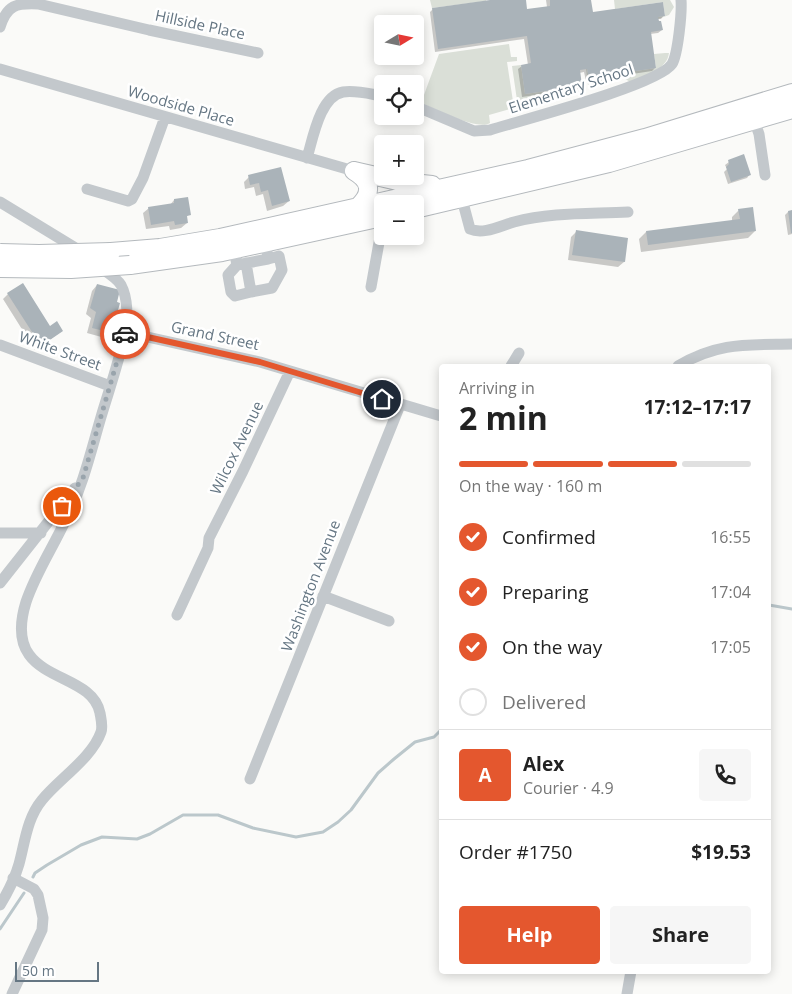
<!DOCTYPE html>
<meta charset="utf-8">
<style>
:root{--surface:#fff;--page:#f6f6f6;--text:#222;--muted:#767676;--line:#e0e0e0;--accent:#e4572e}
body{margin:0;font-family:"Open Sans",sans-serif;background:var(--page);color:var(--text);height:100vh;display:flex;flex-direction:column;font-size:19px;white-space:nowrap}
*{box-sizing:border-box;margin:0}
p{font-size:16px;color:var(--muted)}
.icon{flex:none;width:28px;height:28px;fill:none;stroke:currentColor;stroke-width:2;stroke-linecap:round;stroke-linejoin:round}
.map{position:relative;flex:1;overflow:hidden}
.side{position:absolute;left:439px;top:364px;width:332px;height:610px;display:flex;flex-direction:column;background:var(--surface);border-radius:5px;box-shadow:0 2px 12px #0003}
.side>*{flex:none}
.needle{width:32px;rotate:80deg}
.fabs{position:absolute;left:374px;top:15px;display:grid;gap:10px}
.fabs a{display:grid;place-items:center;width:50px;height:50px;border-radius:5px;background:var(--surface);box-shadow:0 2px 12px #0003;font-size:25px}
.scale{position:absolute;left:15px;bottom:12px;width:84px;box-sizing:border-box;padding-left:5px;border:2px solid #657683;border-top:0;font-size:14px;line-height:18px;white-space:nowrap;color:#657683;-webkit-text-stroke:4px #fff;paint-order:stroke}
.pin{position:absolute;display:grid;place-items:center;width:42px;height:42px;color:#fff;margin:-21px;border:2px solid #fff;border-radius:50%;box-shadow:0 1px 5px #0007}
.courier{position:absolute;display:grid;place-items:center;width:50px;height:50px;margin:-25px;border:4px solid #e4572e;border-radius:50%;background:#fff;color:#222;box-shadow:0 1px 6px #0007}
.headline em{font-style:normal;font-weight:700}
.headline div{display:flex;flex-direction:column-reverse}
.headline{display:flex;align-items:center;justify-content:space-between;height:85px;padding:0 20px}
h1{font-size:32px;font-weight:700;line-height:38px}
.bar{display:grid;grid-template-columns:repeat(4,1fr);gap:8px 5px;align-content:center;height:60px;padding:0 20px}
.bar i{height:6px;border-radius:4px;background:var(--line)}
.bar .active{background:var(--accent)}
.bar p{grid-column:span 4}
.line{display:flex;align-items:center;gap:12px;padding:0 20px;border-top:1px solid var(--line)}
.line div{flex:1}
.round{display:grid;place-items:center;flex:none;width:52px;height:52px;border-radius:5px;background:var(--page)}
ol{padding:0 20px;list-style:none}
li{display:flex;align-items:center;gap:15px;height:55px}
li p{margin-inline-start:auto}
li .icon{padding:5px;border-radius:50%;background:var(--accent);color:#fff;stroke-width:4}
li:last-child{color:var(--muted)}
li i{width:28px;height:28px;border:2px solid var(--line);border-radius:50%}
.action{display:flex;gap:10px;margin-top:auto;padding:10px 20px}
.action a{flex:1;height:58px;border-radius:5px;background:var(--accent);color:#fff;font-size:20px;font-weight:700;line-height:58px;text-align:center}
.action a+a{background:var(--page);color:var(--text)}
.map>svg:first-child{display:block}
.green{fill:#dadfd7}
.shadow{fill:#0003}
.lines{fill:none;stroke-linecap:round;stroke-linejoin:round}
.stream{stroke:#bbc7cb;stroke-width:3}
.building{fill:#aab3b9}
.highway-casing{stroke:#b4b9bd;stroke-width:20}
.minor{stroke:#c3c8cc;stroke-width:11}
.highway{stroke:#fff;stroke-width:18}
.highway-bridge-casing{stroke:#b4b9bd;stroke-width:20;stroke-linecap:butt}
.highway-bridge{stroke:#fff;stroke-width:18}
.done{stroke:#99a4ac;stroke-width:5;stroke-dasharray:0 9}
.route{stroke:#e4572e;stroke-width:6}
.labels{text-anchor:middle;stroke-width:5;stroke-linejoin:round;paint-order:stroke}
.street-label{font-size:15px;fill:#657683;stroke:#fff}
</style>
<div class="map">
<svg width="792" height="994" viewBox="0 0 792 994">
<rect width="100%" height="100%" fill="#fafaf8"/>
<path class="green" d="M430,0h56v1l-54,7z
M614,0h56l4,7 -5,8 -11,4v-2l7,-1 -2,-14 -48,7z
M509,44l2,13h6v4l-10,1 7,46 -25,7 1,8c-12,8 -54,-14 -69,-20l18,-49z
M665,53h4c-2,17 -25,23 -39,29l-9,-6 -33,9 -2,-16h1l2,9 67,-10 -2,-14z
M521,65l4,29 45,-6 1,4 -53,15 -6,-41z"/>
<path class="shadow" d="M498,0h27l1,10 21,-3 -1,-7h44l2,14 72,1 -3,4h-4l5,11 -4,3 -8,1 5,34 -3,3 -66,10 -2,-9 -5,1 2,13 -3,3 -56,8 -4,-28 4,-3 6,-1 -4,-26 -89,13 -5,-40 3,-3z
M729,162l21,12 -3,4 -19,6 -4,-12 3,-3 -2,-4z
M249,177l40,24 -6,5 -16,5 -4,-17 -7,2 -2,-9 -9,2 -1,-7z
M174,200l15,14 -3,3 1,6 -6,5 -11,2 -1,-4 -23,3 -3,-16 6,-5 21,-3z
M739,210l16,21 -7,7 -107,14 -2,-13 7,-7 86,-11v-4z
M792,211v23l-4,1 -3,-20 3,-3z
M576,232l51,7 -3,23 -6,5 -50,-7 3,-23z
M97,285l21,18 -7,30 -6,5 -18,-5 4,-15 -5,-4 6,-23z
M8,294l41,33 13,4 -27,19 -32,-51z"/>
<g class="lines">
<path class="stream" d="M769,605l23,4
M33,877l2,-4 12,-8 34,-20 21,-8 35,2 13,-5 33,-19h35l35,13 43,9 27,-5 15,-10 13,-12 27,-37 16,-14 21,-17 19,-5 7,-7
M0,929l24,-36"/>
</g>
<path class="building" d="M490,0h36l1,9 23,-3v-6h41l2,12 70,-10 2,14 -7,1 1,4h2l2,9 -12,2 5,36 -67,10 -2,-9 -7,1 2,16 -57,8 -4,-29 10,-2 -4,-27 -89,13 -6,-41z
M744,154l7,21 -20,7 -5,-15 3,-3 -1,-4z
M281,167l9,34 -18,5 -4,-16 -7,2 -2,-9 -9,2 -2,-10z
M188,197l3,18 -4,1 1,7 -13,2 -1,-4 -23,4 -3,-18 26,-4v-4z
M753,207l3,24 -108,14 -2,-14 94,-12 -2,-10z
M792,210v23h-1l-3,-22z
M576,230l52,8 -3,24 -53,-7z
M23,283l27,43 7,-5 6,10 -22,15 -34,-53z
M97,284l23,6 -3,12 3,1 -8,30 -20,-5 4,-16 -6,-4z"/>
<g class="lines">
<g class="highway-casing">
<path id="highway" d="M354,171l48,11 30,3
M354,171c17,10 19,22 4,36
M415,209l194,-46 183,-54
M111,252l49,-4 60,-10 308,-69 117,-31 147,-45
M130,265l92,-13 160,-35"/>
</g>
<path class="minor" d="M0,27c7,-22 16,-24 38,-23l111,26 109,23
M0,69l354,102
M415,106l59,25 16,-1c32,-10 168,-45 182,-66 6,-10 10,-52 9,-64
M754,120l5,14 6,41
M307,158c6,-20 13,-62 36,-66 13,-2 27,2 39,4
M87,189l41,12 4,-2 11,-21 22,-61
M462,199l8,30c13,6 30,-3 44,-7 37,-10 76,-8 114,-10
M0,202l82,50
M234,250l3,15 31,-6 -1,-7
M246,263l5,29 21,-4 10,-18 -3,-14 -11,3
M237,265l-9,10 3,17 4,4 16,-4
M371,287l9,-50 1,-20
M125,332l135,30 181,54
M0,345l110,41
M511,366l8,-13
M678,366c40,-24 70,-21 114,-22
M0,533h41
M0,583l75,-95
M323,596l66,25
M177,615l31,-67 1,-10 34,-67 47,-100
M250,779l150,-374
M0,905c8,-13 15,-27 19,-41 6,-22 8,-46 23,-64 17,-21 50,-42 59,-68 2,-6 0,-13 -1,-19 -9,-46 -100,-27 -74,-111 10,-30 28,-56 41,-85 16,-31 24,-66 34,-100 8,-27 18,-55 24,-84 3,-14 3,-35 -4,-48 -4,-7 -16,-14 -23,-19
M12,994l30,-64 1,-12 -5,-23 -4,-6 -21,-11
M627,994l4,-23"/>
<use href="#highway" class="highway"/>
<g class="highway-bridge-casing">
<path id="highway-bridge" d="M0,253l39,1 72,-2
M0,268l71,1 59,-4"/>
</g>
<use href="#highway-bridge" class="highway-bridge"/>
</g>
<g class="lines">
<path class="done" d="M62,506l21,-28 42,-144"/>
<path class="route" d="M125,334v-2l135,30 122,37"/>
</g>
<g class="labels">
<g class="street-label">
<text transform="translate(200 25) rotate(12)" y="5">Hillside Place</text>
<text transform="translate(571 89) rotate(-18)" y="5">Elementary School</text>
<text transform="translate(181 106) rotate(16)" y="5">Woodside Place</text>
<text transform="translate(215 336) rotate(12)" y="5">Grand Street</text>
<text transform="translate(60 351) rotate(20)" y="5">White Street</text>
<text transform="translate(237 448) rotate(-64)" y="5">Wilcox Avenue</text>
<text transform="translate(311 586) rotate(-69)" y="5">Washington Avenue</text>
</g>
</g>
</svg>
<div class="fabs">
<a><svg class="needle" viewBox="-14 -14 28 28"><path d="M0-13l5 13h-10z" fill="#e53935"/><path d="M0 13l5-13h-10z" fill="#767676"/></svg></a>
<a><svg class="icon" aria-label="locate" viewBox="0 0 24 24"><circle cx="12" cy="12" r="6"/><path d="M12 2v4M12 18v4M2 12h4M18 12h4"/></svg></a>
<a>+</a>
<a>−</a>
</div>
<div class="scale">50 m</div>
<div class="pin" style="left:62px;top:506px;background:#ea580c"><svg class="icon" aria-label="bag" viewBox="0 0 24 24"><path d="M5 8h14l-1 12H6zM9 8a3 3 0 0 1 6 0"/></svg></div>
<div class="pin" style="left:382px;top:399px;background:#1f2937"><svg class="icon" aria-label="home" viewBox="0 0 24 24"><path d="M3 11l9-7 9 7M6 9v11h12V9"/></svg></div>
<div class="courier" style="left:125px;top:334px"><svg class="icon" aria-label="car" viewBox="0 0 24 24"><path d="M5 17H2v-5l4-1 3-4h7l3 4 3 1v5h-3M9 17h6M6 11h13"/><circle cx="7" cy="17" r="2"/><circle cx="17" cy="17" r="2"/></svg></div>
<section class="side">
<div class="headline"><div><h1>2 min</h1><p>Arriving in</p></div><em>17:12–17:17</em></div>
<div class="bar"><i class="active"></i><i class="active"></i><i class="active"></i><i></i><p>On the way · 160 m</p></div>
<ol>
<li><svg class="icon" aria-label="check" viewBox="0 0 24 24"><path d="M5 12l5 5 9-10"/></svg>Confirmed<p>16:55</p></li>
<li><svg class="icon" aria-label="check" viewBox="0 0 24 24"><path d="M5 12l5 5 9-10"/></svg>Preparing<p>17:04</p></li>
<li><svg class="icon" aria-label="check" viewBox="0 0 24 24"><path d="M5 12l5 5 9-10"/></svg>On the way<p>17:05</p></li>
<li><i></i>Delivered</li>
</ol>
<div class="line" style="height:90px"><b class="round" style="background:var(--accent);color:#fff">A</b><div><b>Alex</b><p>Courier · 4.9</p></div><a class="round"><svg class="icon" aria-label="phone" viewBox="0 0 24 24"><path d="M5 4h4l2 5-3 2q2 4 5 5l2-3 5 2v4C11 20 4 13 5 4z"/></svg></a></div>
<div class="line" style="height:65px"><div>Order #1750</div><b>$19.53</b></div>
<div class="action"><a>Help</a><a>Share</a></div>
</section>
</div>
